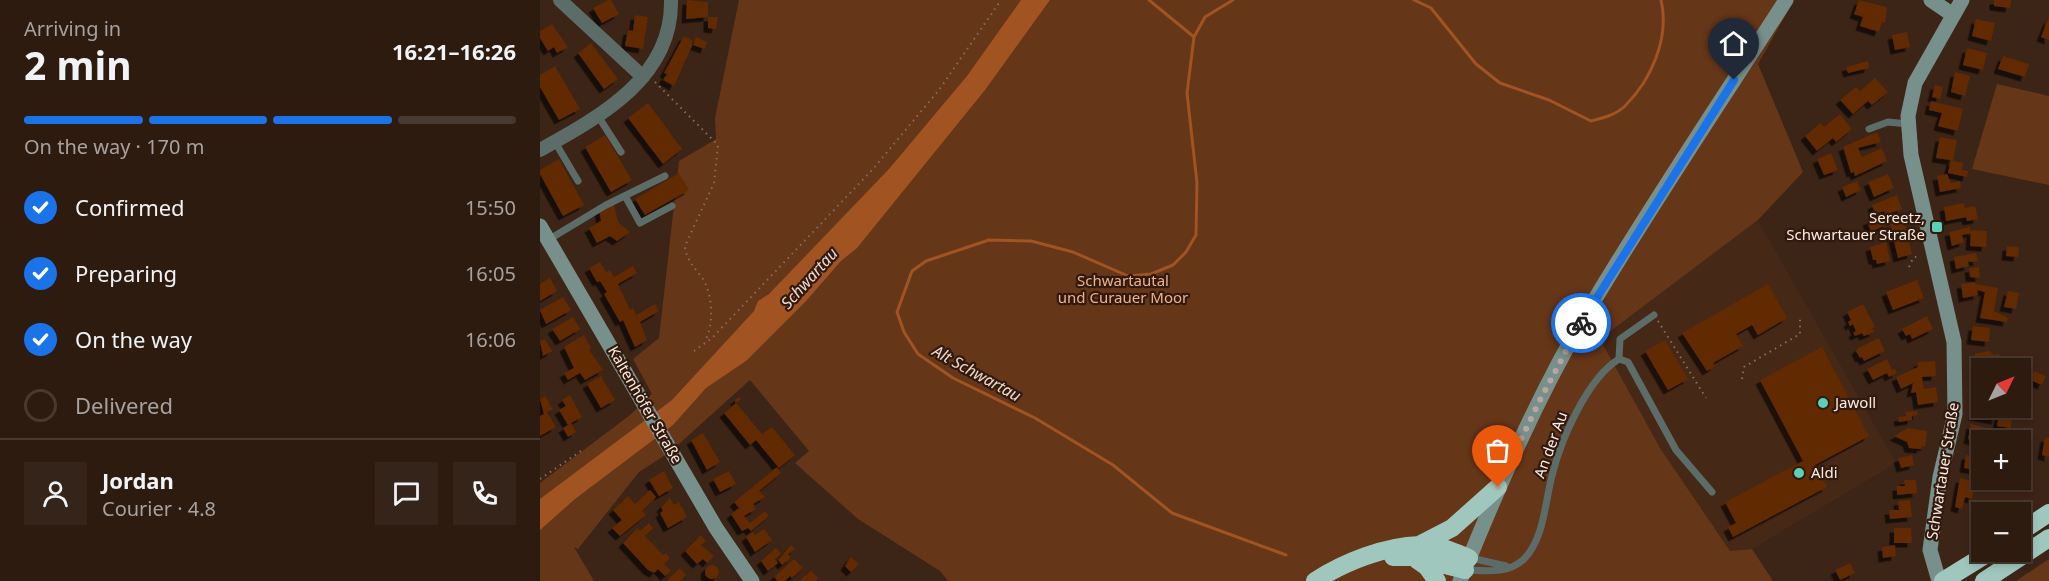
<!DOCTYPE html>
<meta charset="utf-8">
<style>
:root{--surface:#2d1b10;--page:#352419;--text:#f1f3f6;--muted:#a7a19f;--line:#483930;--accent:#1a73e8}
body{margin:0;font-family:"Noto Sans",sans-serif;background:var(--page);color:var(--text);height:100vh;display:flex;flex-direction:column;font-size:22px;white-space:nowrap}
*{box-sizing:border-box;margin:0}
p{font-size:20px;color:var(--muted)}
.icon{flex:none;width:33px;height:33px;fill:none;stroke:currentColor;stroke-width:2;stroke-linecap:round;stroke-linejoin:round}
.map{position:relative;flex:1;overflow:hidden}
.drawer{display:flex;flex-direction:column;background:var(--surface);width:540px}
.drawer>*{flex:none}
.needle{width:39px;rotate:47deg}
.fabs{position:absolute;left:1431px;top:358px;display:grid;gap:12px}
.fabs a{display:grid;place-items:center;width:60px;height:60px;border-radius:0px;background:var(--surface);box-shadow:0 3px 9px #0003,0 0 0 2px var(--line);font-size:30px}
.pin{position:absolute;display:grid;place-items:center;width:51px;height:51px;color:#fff;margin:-62px -26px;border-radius:50% 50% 50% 0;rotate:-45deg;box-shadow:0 0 6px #0007}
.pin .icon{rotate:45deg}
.courier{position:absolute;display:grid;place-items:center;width:60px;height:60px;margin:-30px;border:4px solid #1a73e8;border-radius:50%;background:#fff;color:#222;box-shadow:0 2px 8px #0007}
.summary em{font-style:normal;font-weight:700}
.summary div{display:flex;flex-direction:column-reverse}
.summary{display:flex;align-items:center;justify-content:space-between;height:102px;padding:0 24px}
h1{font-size:39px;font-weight:700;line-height:45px}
.bar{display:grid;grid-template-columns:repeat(4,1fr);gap:9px 6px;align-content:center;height:72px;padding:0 24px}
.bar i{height:8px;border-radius:4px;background:var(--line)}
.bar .selected{background:var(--accent)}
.bar p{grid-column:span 4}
.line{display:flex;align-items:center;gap:15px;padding:0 24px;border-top:2px solid var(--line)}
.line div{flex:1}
.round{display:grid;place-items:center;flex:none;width:63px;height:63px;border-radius:0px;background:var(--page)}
ol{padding:0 24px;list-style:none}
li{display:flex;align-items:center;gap:18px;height:66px}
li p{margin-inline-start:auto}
li .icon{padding:6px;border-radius:50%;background:var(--accent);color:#fff;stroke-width:4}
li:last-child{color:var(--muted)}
li i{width:33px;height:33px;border:3px solid var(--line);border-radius:50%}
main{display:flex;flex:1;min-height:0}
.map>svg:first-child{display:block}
.built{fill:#462816}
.green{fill:#663619}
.water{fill:#a15322}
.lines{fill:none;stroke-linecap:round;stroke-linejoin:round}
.stream{stroke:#a15322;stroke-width:3}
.building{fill:#622900;filter:url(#shadow)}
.path{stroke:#836e62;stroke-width:2;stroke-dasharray:1.5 4.5;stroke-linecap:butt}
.lane{stroke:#5c6c68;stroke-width:7}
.street{stroke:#5c6c68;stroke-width:14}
.secondary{stroke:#77908b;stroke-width:15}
.highway{stroke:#9fc7be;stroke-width:18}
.done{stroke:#b9a69c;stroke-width:6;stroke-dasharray:0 10.8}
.route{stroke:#1a73e8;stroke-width:8}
.poi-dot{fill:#5cceba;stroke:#311a0d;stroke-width:2}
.labels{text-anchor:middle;stroke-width:4.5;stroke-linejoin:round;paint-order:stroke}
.poi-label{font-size:15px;fill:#fdece4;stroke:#311a0d;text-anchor:start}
.park-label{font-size:15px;fill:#f2b18e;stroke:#311a0d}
.street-label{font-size:15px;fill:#fdece4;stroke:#311a0d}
.water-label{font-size:16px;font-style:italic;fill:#efd8cc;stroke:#311a0d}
</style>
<main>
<section class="drawer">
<div class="summary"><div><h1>2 min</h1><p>Arriving in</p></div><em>16:21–16:26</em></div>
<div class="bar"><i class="selected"></i><i class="selected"></i><i class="selected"></i><i></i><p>On the way · 170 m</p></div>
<ol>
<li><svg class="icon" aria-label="check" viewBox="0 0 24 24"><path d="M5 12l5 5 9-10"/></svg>Confirmed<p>15:50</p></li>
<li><svg class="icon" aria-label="check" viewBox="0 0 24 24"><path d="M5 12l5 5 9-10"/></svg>Preparing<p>16:05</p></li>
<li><svg class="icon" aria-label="check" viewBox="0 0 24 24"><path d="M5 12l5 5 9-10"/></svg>On the way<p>16:06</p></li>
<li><i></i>Delivered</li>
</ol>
<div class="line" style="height:108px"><a class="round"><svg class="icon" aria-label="person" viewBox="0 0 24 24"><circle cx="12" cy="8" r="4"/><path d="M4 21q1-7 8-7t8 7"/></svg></a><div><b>Jordan</b><p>Courier · 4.8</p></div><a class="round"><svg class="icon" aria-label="chat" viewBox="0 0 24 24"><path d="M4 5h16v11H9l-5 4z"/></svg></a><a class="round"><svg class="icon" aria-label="phone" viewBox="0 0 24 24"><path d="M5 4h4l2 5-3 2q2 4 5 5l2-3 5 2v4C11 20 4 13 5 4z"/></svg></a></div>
</section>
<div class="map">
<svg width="1509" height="581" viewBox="0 0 1509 581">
<defs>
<filter id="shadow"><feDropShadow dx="-4.5" dy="4.5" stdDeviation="0" flood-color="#0009"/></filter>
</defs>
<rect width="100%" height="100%" fill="#3c2416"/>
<path class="built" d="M1218,220l138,243 -144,86 -22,2 -70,-103 -60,-109z"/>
<path class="green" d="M199,0h1055l-36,64 45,108 -45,48 -158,119 60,109 70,103 22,-2 21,32h-825l-8,-10 -82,-52 -63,-56 14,-12 -59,-71 -80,72 -31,20 -61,77 -4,-2 20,34h-54v-98l90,-68 22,-21 -19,-35 26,-21 20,-177 37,-22 -1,-21z
M1457,84l52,12v89l-77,-16z
M1509,559v22h-33z"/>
<path class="water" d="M481,0h29l-65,90 -128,158 -16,13 -35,40 -60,60 -40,27 -33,37 -98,74 -35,31v-31l132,-99 82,-89 4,-10 11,-7 120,-125 78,-93z"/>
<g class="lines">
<path class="stream" d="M609,0l45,37
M693,0l-28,17 -11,20 -7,56 10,90 -1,52 -10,17 -13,13 -22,9 -23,2 -55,-24 -42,-11 -42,-1 -63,21 -14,10 -15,41 7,20 14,22 35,24 82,40 78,47 59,48 114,42
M874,0l17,8 45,56 24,19 49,17 42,21c11,-3 25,-6 34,-15 26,-26 45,-68 36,-106"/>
</g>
<path class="building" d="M68,0h3l8,14 -17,9 -9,-15z
M147,0l21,2v15l-22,2z
M1319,0l28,7 -2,16 -3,-1 -3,10 -19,-6 3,-9 -9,-3z
M1454,0h17l-1,8 -16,-2z
M95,15l13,2 -5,32 -18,-3 3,-16 5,1z
M168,17h10l-2,12 -8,-1z
M1509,17v23l-8,-3z
M1436,19l19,4 -4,18 -19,-5z
M12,24l16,23 -11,6 -3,-6 -6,4 -8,-13v-7z
M1367,32l3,15 -15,3 -3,-15z
M144,36l9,5 -1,5 -18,40 -11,-6 4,-6 -3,-1z
M156,37l11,5 -2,7 -12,-4z
M51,43l27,36 -14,10 -26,-36z
M1427,48l20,5 -4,17 -20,-5z
M1463,56l26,8 -4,13 -27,-8z
M1328,61l1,7 -21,5 -2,-6z
M15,66l25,43 -21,11 -19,-33v-12z
M1415,72l15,4 -5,20 -14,-4z
M1335,78l13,14 -16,13 -4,-4 -15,13 -13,-14 16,-13 4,4z
M1395,85l8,2 -3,12 -8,-2z
M1391,101l32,8 -5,22 -20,-5 4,-13 -13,-3z
M108,103l34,46 -19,15 -35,-46z
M1300,114l12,15 -16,13 -3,-4 -16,13 -12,-15 15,-13 4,4z
M1337,132l4,10 -23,6 4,9 20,-9 5,13 -32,15 -1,-4 -3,1 -8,-26z
M65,135l27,45 -21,12 -26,-45z
M1400,137l17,3 -4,21 10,2 -1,7 6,1 -1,6 -19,-4 3,-13 -15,-2z
M1291,153l7,17 -14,5 -7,-16z
M19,159l25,46 -21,11 -23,-42v-4z
M139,173l10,17 -44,25 -10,-16z
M1348,174l6,14 -20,9 -6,-15z
M1407,174l4,9 9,-2 1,7 -21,4 -3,-16z
M1317,181l4,9 -15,7 -4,-10z
M1357,195l5,14 -17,6 -1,-4 -9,3 -3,-9z
M1424,203l1,5 10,-2 3,13 -11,2 -1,-4 -20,4 -2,-14z
M74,204l4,18 12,10 -13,9 -7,-5 -13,7 -8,-15 12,-7 -2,-11z
M1344,215l4,9 -17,8 -4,-11z
M1364,221l8,33 -14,4 -5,-21 -3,1 -2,-6h4l-2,-8z
M1429,227l1,3 17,1 -1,16 -16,-1 1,-13 -9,2 2,7 -12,4 -3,-14z
M1346,242l4,19 -13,3 -1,-4h-3l-3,-13z
M1467,246l12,1 -1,10 -12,-1z
M1436,253l2,8 -10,1 1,4 -13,3 -2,-12z
M60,262l6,10 4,-2 4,7 19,-11 4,7 -19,11 12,26 3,-2 3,7 19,-11 4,7 -19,11 7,18 -12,7 -12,-27 -3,2 -16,-28 3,-2 -7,-11 -3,1 -8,-14z
M1439,267l1,11 -10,-1 -1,-9z
M10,278l7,13 -17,10v-17z
M1377,280l7,18 -31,12 -7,-18z
M1435,282l1,2 22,4 -4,23 14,7 -1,4 -27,-4 5,-26 -8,-2 1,5 -15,3 -2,-14z
M1228,284l19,34 -29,17 -6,-10 -16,9 7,12 -30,17 2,3 -8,5 -25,-38z
M1468,291l11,2 -3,16 -12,-2z
M23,297l8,13 -25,14 -6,-14z
M1323,304l12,23 -3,1 2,4 -10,4 -2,-3 -7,3 -2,-3 3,-2 -3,-7 -3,2 -2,-4 3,-2 -4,-8z
M1387,316l6,13 -21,10 -2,-5 -4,2 -4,-7z
M33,317l7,12 -20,12 -8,-12z
M1433,326l17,2 -1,14 -18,-2z
M44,335l7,13 -2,2 14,20 -18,10 -5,-7 -12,7 -4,-7 10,-5 -10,-21z
M1339,338l6,13 -21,10 -2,-4 -2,1 -4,-7 2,-3z
M5,339l7,12 -9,5 -3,-15z
M1125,340l23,39 -20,11 -23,-39z
M1282,347l47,89 -54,29 12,22 -94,50 -5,-10 8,-4 -11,-21 78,-41 -43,-81z
M1449,351l5,4 5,-1 2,7 -10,-1 1,5 9,-2 1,6h-20v7l-3,1 -5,-23z
M1347,359l5,11 3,-1 2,4 -8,4 -2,-4 -14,7 -6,-11z
M1479,360l13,6 -7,16 -5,-2v-11h-5z
M1395,361l1,15 -14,1 2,12 12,-2 2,15 -20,3 -2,-13 -5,1 2,-10 -12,6 -5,-12 22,-10v-5z
M1494,371l12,5 -4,9 -12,-5z
M61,376l14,24 -14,8 -14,-24z
M1439,384l3,1v23h16l-2,12 -23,-4z
M30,395l12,22 -11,6 5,9 -8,5 -5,-9 5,-3 -9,-15 7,-4 -4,-6z
M5,396l8,13 -6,3 9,15 -16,9v-20l4,-2 -4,-15z
M199,397l2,2 -5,4 26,31 10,-7 23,28 -16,13 -23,-28 -6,5 -26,-32 12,-10 -1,-3z
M1460,409l12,2 -1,17 -14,-2z
M1377,411l1,4 -6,1v4l-13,2 -1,-5 8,-1 -1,-4z
M1431,424l24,6 -3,11h-10v3l-14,-5z
M1368,428l19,3 -2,16 -3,-1 -1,3 -12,-1 -2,-6 -13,-6z
M163,433l17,29 -13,8 -16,-30z
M1505,437l4,1v19l-7,-2z
M1372,455l2,10 -13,3 -3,-10z
M1426,455l16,1v24h9v3l-17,-3 2,-10 -12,-2z
M237,467l4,6 -22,18 6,6 -12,7 3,5 -12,7 6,7 15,-12 4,5 -18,15 -3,-3 -6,3 -11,-17 8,-6 -5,-6z
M124,471l9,17 -14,8 -10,-16z
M189,471l7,13 -16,8 -7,-13z
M1420,478l12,3 -1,3 4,1 -3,14 -7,-2 -3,12 -7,-2z
M1364,480h12l1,13 -20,2v-9h8z
M110,490l6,7 -14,14 4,4 -26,21 -8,-8 10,-8 -9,-10 15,-14 7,8z
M130,498l4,7 5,-3 8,15 -19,11 -8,-15 3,-2 -2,-4z
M1370,500l2,17 -22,2 -1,-9h10l-1,-9z
M109,523l4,5 -8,8 18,19 3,-2 4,5 -6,6 7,7 -6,5 -7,-7 -4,4 -6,-3 -25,-27 14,-15 3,3z
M1354,528h17l1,15h-18z
M224,529l8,11 -17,12 -9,-15 7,-5 2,3z
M161,535l5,6 -5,4 13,11 -7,7 -4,-4 -6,5 -12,-13z
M251,545l4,4 -7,5 3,4 -9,7 -4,-5z
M1355,545l1,11 -13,2 -1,-11z
M236,548l5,6 -6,5 3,4 -10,8 -7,-10z
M311,557l8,7 -8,8 -6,-6z
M254,559l9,9 -11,10 -2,-2 -5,5h-7l-4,-4z
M1310,563l5,10 -15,7 -5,-10z
M165 572a7 7 0 1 1 14 0a7 7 0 1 1-14 0Z
M140,568l6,7 -6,6h-14z
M271,571l7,7 -2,3h-17z"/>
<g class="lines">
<path class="path" d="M115,82l63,63 -4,38 -29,63c1,14 10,22 18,33 10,17 11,45 2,62
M1369,267l4,-9 7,-3
M1118,321l48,77
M154,351l18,-13 161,-169 66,-79 62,-90
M1202,379l2,-12 56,-33v-15
M0,479l41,-28"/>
<path class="lane" d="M58,116l23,36
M1329,129l19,-7 20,2
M15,142l23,39
M85,196l15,27 32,-17
M8,240l58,-35 59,-29
M1079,359l1,-20 34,-24
M931,558l35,8
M927,570c20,1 41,4 57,-11 21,-21 21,-60 29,-87 9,-35 35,-94 66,-113l9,3 48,88 36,42"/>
<path class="street" d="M20,0l83,77
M0,150c59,-33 133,-72 131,-150"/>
<path class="secondary" d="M1391,0l22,15
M0,226l176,302 36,53
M920,581c37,-91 76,-182 126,-267 63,-106 133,-210 200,-314
M1399,581l-9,-31 10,-73 15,-63 -1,-72 -43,-187 -3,-39 7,-33 47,-83"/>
<path class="highway" d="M1480,532l29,-19
M881,544l31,-16 46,-41
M853,557h20l52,13
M877,560l10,7 10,14
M775,581c29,-19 70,-35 105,-36 17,-1 34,7 49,13
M1403,581l47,-29
M1444,581l65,-43"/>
</g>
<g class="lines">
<path class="done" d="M958,487l42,-87 41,-77"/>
<path class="route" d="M1041,323l153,-243"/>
</g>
<g class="poi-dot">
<rect x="1391" y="221" width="12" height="12" rx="3"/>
<circle cx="1283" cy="403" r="6"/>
<circle cx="1259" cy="473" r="6"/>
</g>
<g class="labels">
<g class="poi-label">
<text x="1385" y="223" text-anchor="end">Sereetz,<tspan x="1385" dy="17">Schwartauer Straße</tspan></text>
<text x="1295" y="408">Jawoll</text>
<text x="1271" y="478">Aldi</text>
</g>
<g class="park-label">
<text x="583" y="286">Schwartautal<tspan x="583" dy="17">und Curauer Moor</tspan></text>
</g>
<g class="street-label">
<text transform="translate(105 405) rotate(60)" y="5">Kaltenhöfer Straße</text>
<text transform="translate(1011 445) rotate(-70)" y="5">An der Au</text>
<text transform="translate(1403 471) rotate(-81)" y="5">Schwartauer Straße</text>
</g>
<g class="water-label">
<text transform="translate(269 278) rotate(-48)" y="6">Schwartau</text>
<text transform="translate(437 373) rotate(29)" y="6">Alt Schwartau</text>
</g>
</g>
</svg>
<div class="fabs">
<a><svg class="needle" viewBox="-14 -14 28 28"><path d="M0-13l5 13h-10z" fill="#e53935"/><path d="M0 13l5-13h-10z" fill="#a7a19f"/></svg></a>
<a>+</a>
<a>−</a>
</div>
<div class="pin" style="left:958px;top:487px;background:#ea580c"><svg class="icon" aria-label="bag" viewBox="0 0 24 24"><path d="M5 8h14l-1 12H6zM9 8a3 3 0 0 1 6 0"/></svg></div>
<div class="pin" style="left:1194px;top:80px;background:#1f2937"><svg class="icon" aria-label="home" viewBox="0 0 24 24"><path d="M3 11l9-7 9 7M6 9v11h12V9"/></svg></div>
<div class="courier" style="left:1041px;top:323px"><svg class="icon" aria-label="bike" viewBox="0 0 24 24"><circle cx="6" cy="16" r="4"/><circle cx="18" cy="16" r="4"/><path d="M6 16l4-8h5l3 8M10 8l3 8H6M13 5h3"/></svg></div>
</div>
</main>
